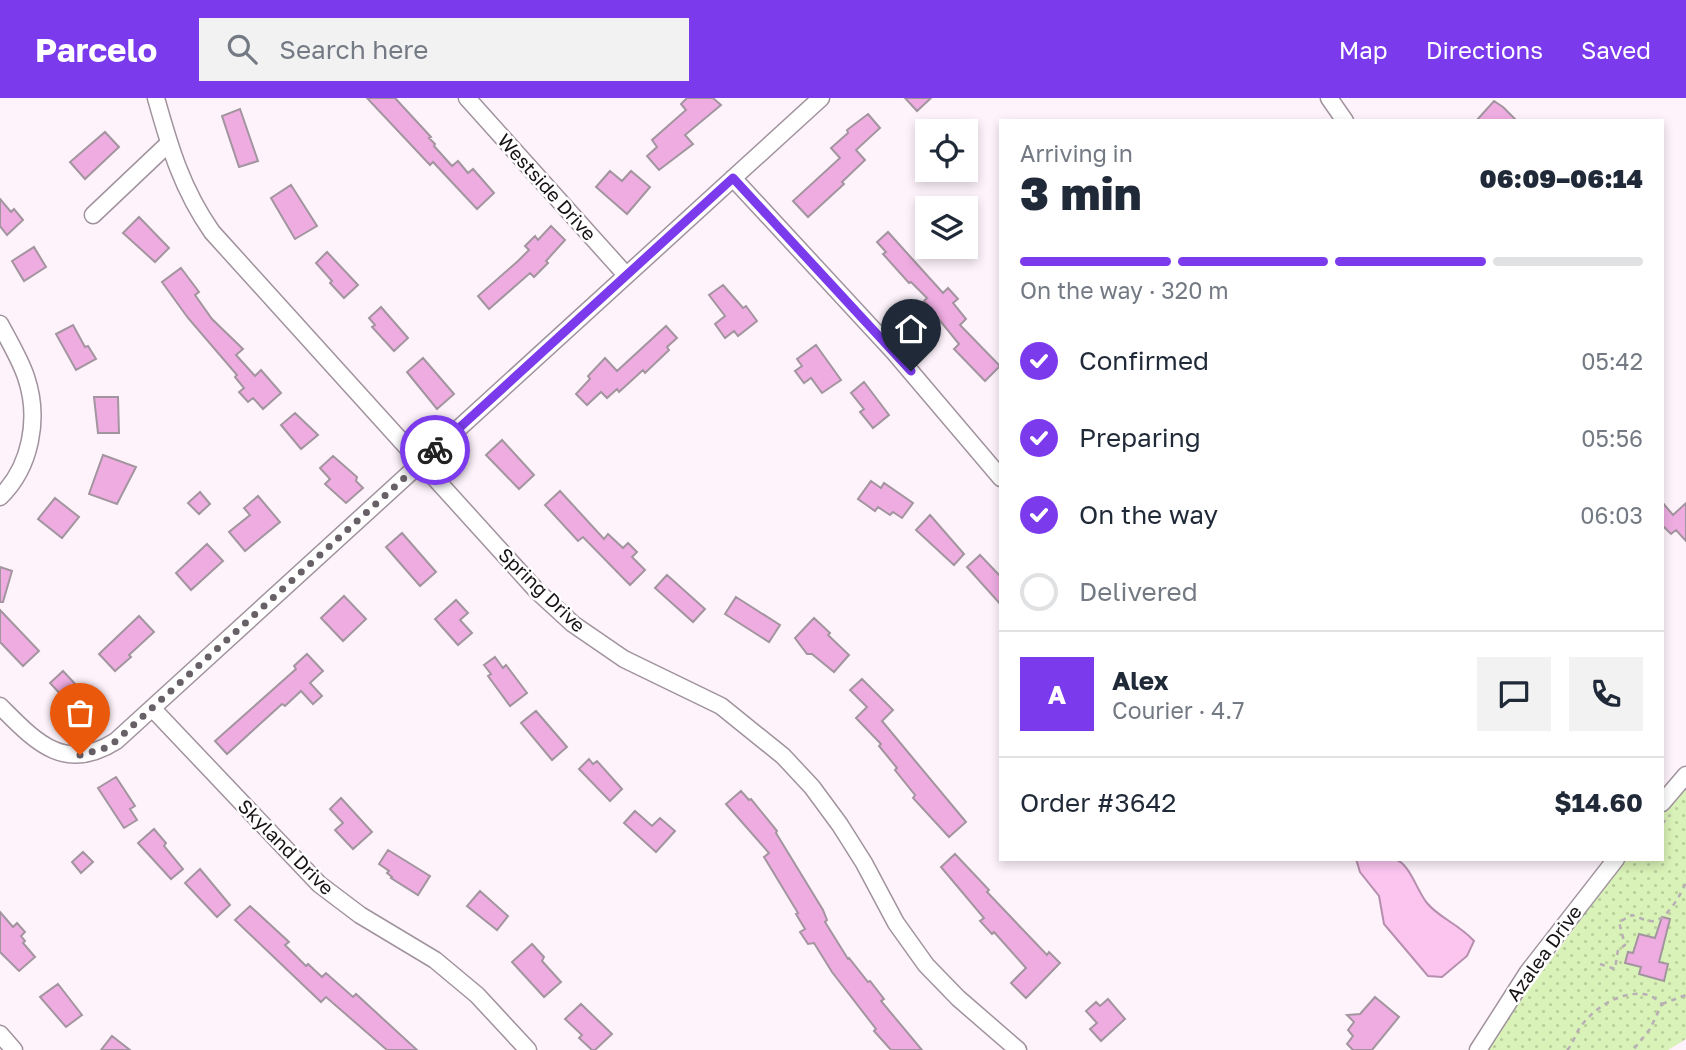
<!DOCTYPE html>
<meta charset="utf-8">
<style>
:root{--surface:#fff;--page:#f2f2f3;--text:#1f2937;--muted:#747a83;--line:#e0e1e3;--accent:#7c3aed}
body{margin:0;font-family:"Golos Text",sans-serif;background:var(--page);color:var(--text);height:100vh;display:flex;flex-direction:column;font-size:26px;white-space:nowrap}
*{box-sizing:border-box;margin:0}
p{font-size:23px;color:var(--muted)}
.icon{flex:none;width:38px;height:38px;fill:none;stroke:currentColor;stroke-width:2;stroke-linecap:round;stroke-linejoin:round}
.map{position:relative;flex:1;overflow:hidden}
.side{position:absolute;left:999px;top:21px;width:665px;height:742px;display:flex;flex-direction:column;background:var(--surface);border-radius:0px;box-shadow:0 4px 10px #0003}
.side>*{flex:none}
.buttons{position:absolute;left:915px;top:21px;display:grid;gap:14px}
.buttons a{display:grid;place-items:center;width:63px;height:63px;border-radius:0px;background:var(--surface);box-shadow:0 4px 10px #0003;font-size:35px}
.pin{position:absolute;display:grid;place-items:center;width:60px;height:60px;color:#fff;margin:-72px -30px;border-radius:50% 50% 50% 0;rotate:-45deg;box-shadow:0 0 7px #0007}
.pin .icon{rotate:45deg}
.courier{position:absolute;display:grid;place-items:center;width:70px;height:70px;margin:-35px;border:5px solid #7c3aed;border-radius:50%;background:#fff;color:#222;box-shadow:0 2px 9px #0007}
.overview em{font-style:normal;font-weight:800}
.overview div{display:flex;flex-direction:column-reverse}
.overview{display:flex;align-items:center;justify-content:space-between;height:119px;padding:0 21px}
h1{font-size:46px;font-weight:800;line-height:52px}
.bar{display:grid;grid-template-columns:repeat(4,1fr);gap:10px 7px;align-content:center;height:84px;padding:0 21px}
.bar i{height:9px;border-radius:5px;background:var(--line)}
.bar .active{background:var(--accent)}
.bar p{grid-column:span 4}
.line{display:flex;align-items:center;gap:18px;padding:0 21px;border-top:2px solid var(--line)}
.line div{flex:1}
.round{display:grid;place-items:center;flex:none;width:74px;height:74px;border-radius:0px;background:var(--page)}
ol{padding:0 21px;list-style:none}
li{display:flex;align-items:center;gap:21px;height:77px}
li p{margin-inline-start:auto}
li .icon{padding:7px;border-radius:50%;background:var(--accent);color:#fff;stroke-width:4}
li:last-child{color:var(--muted)}
li i{width:38px;height:38px;border:4px solid var(--line);border-radius:50%}
header{display:flex;align-items:center;gap:42px;box-sizing:border-box;height:98px;padding:0 35px;background:var(--accent);color:#fff}
header strong{font-size:33px}
nav{display:flex;gap:38px;margin-inline-start:auto;font-size:24px}
.search{width:490px;height:63px;background:var(--page);display:flex;align-items:center;gap:18px;box-sizing:border-box;padding:0 24px;border-radius:0px;color:var(--muted);font-size:26px}
.map>svg:first-child{display:block}
.park{fill:url(#park-dots)}
.water{fill:#fbc5ef;stroke:#b68fae;stroke-width:2}
.building{fill:#eeace1;stroke:#a3959f;stroke-width:2}
.lines{fill:none;stroke-linecap:round;stroke-linejoin:round}
.minor-casing{stroke:#a1939e;stroke-width:19}
.path{stroke:#b8aeb5;stroke-width:2.5;stroke-dasharray:5 5;stroke-linecap:butt}
.minor{stroke:#fff;stroke-width:16}
.done{stroke:#676066;stroke-width:7;stroke-dasharray:0 12.6}
.route{stroke:#7c3aed;stroke-width:9}
.labels{text-anchor:middle;stroke-width:5;stroke-linejoin:round;paint-order:stroke}
.street-label{font-size:19px;fill:#161115;stroke:#fff}
</style>
<header>
<strong>Parcelo</strong>
<div class="search"><svg class="icon" aria-label="search" viewBox="0 0 24 24"><circle cx="10" cy="10" r="6"/><path d="M15 15l6 6"/></svg>Search here</div>
<nav><a>Map</a><a>Directions</a><a>Saved</a></nav>
</header>
<div class="map">
<svg width="1686" height="952" viewBox="0 0 1686 952">
<defs>
<pattern id="park-dots" width="8" height="8" patternUnits="userSpaceOnUse" patternTransform="scale(1.75)"><rect width="8" height="8" fill="#d9f2b7"/><path d="M2 2h.1M6 6h.1" fill="none" stroke="#bace9c" stroke-width="1.8" stroke-linecap="round"/></pattern>
</defs>
<rect width="100%" height="100%" fill="#fef3fb"/>
<path class="park" d="M1686,682v259l-18,11h-180l17,-28 120,-163h37l1,-48z"/>
<path class="water" d="M1356,761c11,0 28,-3 39,0 15,5 22,32 32,44 12,15 32,21 47,38l-7,15 -25,21 -14,-1 -44,-52 -5,-28 -19,-24z"/>
<path class="building" d="M367,0h28l36,39 -2,1 6,6 -1,2 18,20 6,-5 10,12 5,-4 21,24 -17,16 -44,-47 -3,3z
M687,0h26l8,7 -36,30 8,9 -34,26 -12,-14 10,-9 -5,-7 34,-30 -5,-6z
M905,0h26l-14,13z
M1494,3l9,6 14,14h-41z
M240,11l18,52 -19,6 -17,-51z
M868,16l12,14 -24,22 9,10 -23,22 2,2 -36,33 -15,-16 47,-43 -9,-10 17,-15 -1,-3z
M105,34l14,15 -34,32 -15,-17z
M610,73l12,10 9,-10 19,16 -23,27 -31,-27z
M291,87l26,41 -22,13 -24,-41z
M0,101l11,13 3,-3 9,11 -16,15 -7,-9z
M139,119l30,31 -14,14 -32,-29z
M551,128l14,14 -19,21 2,2 -14,14 -4,-4 -41,36 -11,-13 40,-35 11,-11 -4,-4 10,-10 3,4z
M888,134l55,61 5,-5 10,11 -5,4 13,16 -6,6 40,41 -15,15 -31,-32 5,-5 -35,-43 3,-3 -16,-16 -2,1 -26,-29 3,-2 -9,-10z
M34,149l12,20 -22,14 -12,-20z
M327,154l31,33 -14,13 -14,-15 2,-2 -16,-18z
M181,170l18,24 -4,3 17,24 31,30 -7,6 19,21 6,-6 20,23 -18,16 -10,-11 -5,4 -9,-10 5,-4 -9,-11 2,-2 -49,-57 -26,-36z
M723,187l20,23 3,-2 11,15 -19,15 -4,-5 -9,7 -10,-14 10,-8 -16,-21z
M381,209l27,31 -14,13 -22,-24 3,-2 -6,-7z
M73,227l12,22 3,-1 8,13 -20,11 -20,-36z
M666,228l11,12 -10,9 2,3 -24,23 -2,-3 -24,22 -2,-3 -10,9 -6,-6 -14,13 -11,-11 14,-15 -2,-3 17,-18 12,13z
M816,247l25,35 -19,13 -11,-15 -7,5 -9,-12 7,-5 -5,-7z
M423,260l31,36 -17,15 -30,-37z
M864,284l25,33 -16,13 -13,-16 4,-3 -13,-16z
M94,299h24l1,36h-21z
M295,315l23,22 -17,14 -20,-24z
M502,342l32,35 -15,14 -33,-34z
M103,357l33,12 -19,37 -28,-10z
M333,358l24,21 -1,4 7,7 -17,15 -21,-19 5,-5 -10,-11z
M871,383l10,7 3,-5 29,20 -11,15 -9,-6 -3,3 -12,-8 -3,4 -17,-12z
M560,393l44,48 4,-5 15,14 5,-5 9,9 -5,5 13,13 -15,15 -47,-48 -5,4 -33,-36z
M200,394l10,12 -11,10 -11,-11z
M258,398l22,26 -35,29 -16,-19 21,-17 -6,-7z
M55,400l24,19 -17,21 -24,-19z
M1662,404l11,13 13,-12v38l-10,-11 -5,4 -9,-9z
M930,417l34,39 -10,11 -38,-35z
M402,435l34,39 -16,14 -34,-39z
M207,446l16,17 -32,29 -15,-17z
M980,457l21,22v28l-34,-38z
M0,469l12,4 -9,31h-3z
M667,477l38,34 -12,13 -38,-34z
M344,498l22,23 -23,22 -22,-23z
M736,499l44,28 -11,17 -44,-28z
M456,502l12,13 -8,7 12,13 -14,12 -23,-26z
M0,512l39,41 -16,15 -23,-24z
M139,518l15,16 -25,23 2,2 -16,14 -16,-17z
M814,520l16,15 -2,2 21,20 -15,17 -22,-18h-5l-12,-16z
M307,556l16,17 -13,12 12,13 -9,8 -12,-13 -16,15 -3,-2 -55,50 -12,-13 81,-72 -2,-3z
M495,559l8,11 3,-3 21,28 -17,13 -22,-30 3,-2 -7,-9z
M63,573l28,30 -13,12 -28,-30z
M862,581l31,31 -11,11 84,101 -17,15 -36,-39 2,-3 -20,-25 2,-2 -18,-22 2,-2 -25,-26 11,-11 -17,-17z
M536,613l31,36 -15,13 -31,-37z
M589,661l4,5 4,-3 25,28 -12,12 -31,-32z
M116,679l19,29 -5,3 7,11 -13,8 -26,-40z
M741,693l8,9 2,-1 26,32 -1,2 47,77 4,10 -2,2 23,37 1,-1 19,24 2,-1 14,18 -3,2 41,49h-31l-17,-19 2,-2 -44,-57 -18,-29 -6,1 -8,-12 5,-3 -9,-15 2,-1 -34,-56 5,-4 -43,-49z
M341,700l31,34 -19,17 -18,-19 8,-7 -13,-14z
M635,713l17,15 8,-8 15,13 -19,21 -32,-29z
M154,731l12,14 -2,3 19,23 -12,10 -33,-36z
M388,752l42,26 -12,19 -27,-17 1,-1 -5,-4 2,-2 -10,-7z
M83,754l10,10 -12,11 -9,-11z
M955,756l34,36 -2,2 60,63 2,-3 11,11 -34,35 -15,-15 15,-15 -32,-36 -2,2 -12,-13 4,-3 -43,-51z
M200,771l30,36 -13,12 -32,-34z
M480,793l28,25 -11,14 -30,-24z
M250,808l39,36 -4,3 21,21 2,-2 14,13 4,-4 27,24 3,-3 61,56h-30l-61,-53 -5,5 -86,-82z
M0,814l13,15 4,-4 8,9 -4,4 4,5 -2,2 12,14 -16,14 -19,-19z
M1662,819l8,2 -11,43 9,2 -4,17 -25,-7 2,-7 -16,-4 3,-11 5,1 6,-19 16,4z
M532,846l12,13 -2,4 19,21 -17,15 -32,-35z
M58,886l24,31 -16,12 -26,-30z
M1375,899l24,20 -27,33h-19l-6,-6 6,-8 -5,-6 6,-8 -7,-7 13,-1z
M1108,901l17,20 -24,22 -11,-12 7,-6 -11,-12 10,-9 4,4z
M581,906l31,30 -17,16h-3l-13,-12 3,-3 -17,-16z
M112,938l18,14h-29z"/>
<g class="lines">
<g class="minor-casing">
<path id="minor" d="M156,0c14,50 26,91 56,134l325,359 36,33 51,35 97,47 62,50 29,31 28,38 24,38 32,60 30,42 32,33 60,52
M467,0l159,177
M1329,0l16,23
M733,80l161,174 107,126
M93,117l76,-72
M0,226c9,17 20,35 26,53 14,41 5,90 -26,120
M0,608c35,35 64,68 116,35l705,-643
M152,610l167,176 41,31 75,45 42,35 51,55
M1662,705l24,-28
M0,936l14,16
M1478,952l50,-78 88,-113"/>
</g>
<path class="path" d="M1662,726l7,-8
M1600,866l15,5 3,-19 7,-5 -6,-23 13,-7c6,2 16,7 22,6 13,-2 29,-29 32,-40
M1662,906l24,-9
M1567,952c7,-7 8,-16 14,-24 14,-19 42,-37 67,-31 5,1 10,6 14,9l-12,25 -17,21"/>
<use href="#minor" class="minor"/>
</g>
<g class="lines">
<path class="done" d="M80,657l23,-6 13,-8 319,-291"/>
<path class="route" d="M435,352l298,-272 178,193"/>
</g>
<g class="labels">
<g class="street-label">
<text transform="translate(547 89) rotate(48)" y="7">Westside Drive</text>
<text transform="translate(542 492) rotate(44)" y="7">Spring Drive</text>
<text transform="translate(286 749) rotate(45)" y="7">Skyland Drive</text>
<text transform="translate(1544 855) rotate(-54)" y="7">Azalea Drive</text>
</g>
</g>
</svg>
<div class="buttons">
<a><svg class="icon" aria-label="locate" viewBox="0 0 24 24"><circle cx="12" cy="12" r="6"/><path d="M12 2v4M12 18v4M2 12h4M18 12h4"/></svg></a>
<a><svg class="icon" aria-label="layers" viewBox="0 0 24 24"><path d="M12 4l9 5-9 5-9-5zM3 14l9 5 9-5"/></svg></a>
</div>
<div class="pin" style="left:80px;top:657px;background:#ea580c"><svg class="icon" aria-label="bag" viewBox="0 0 24 24"><path d="M5 8h14l-1 12H6zM9 8a3 3 0 0 1 6 0"/></svg></div>
<div class="pin" style="left:911px;top:273px;background:#1f2937"><svg class="icon" aria-label="home" viewBox="0 0 24 24"><path d="M3 11l9-7 9 7M6 9v11h12V9"/></svg></div>
<div class="courier" style="left:435px;top:352px"><svg class="icon" aria-label="bike" viewBox="0 0 24 24"><circle cx="6" cy="16" r="4"/><circle cx="18" cy="16" r="4"/><path d="M6 16l4-8h5l3 8M10 8l3 8H6M13 5h3"/></svg></div>
<section class="side">
<div class="overview"><div><h1>3 min</h1><p>Arriving in</p></div><em>06:09–06:14</em></div>
<div class="bar"><i class="active"></i><i class="active"></i><i class="active"></i><i></i><p>On the way · 320 m</p></div>
<ol>
<li><svg class="icon" aria-label="check" viewBox="0 0 24 24"><path d="M5 12l5 5 9-10"/></svg>Confirmed<p>05:42</p></li>
<li><svg class="icon" aria-label="check" viewBox="0 0 24 24"><path d="M5 12l5 5 9-10"/></svg>Preparing<p>05:56</p></li>
<li><svg class="icon" aria-label="check" viewBox="0 0 24 24"><path d="M5 12l5 5 9-10"/></svg>On the way<p>06:03</p></li>
<li><i></i>Delivered</li>
</ol>
<div class="line" style="height:126px"><b class="round" style="background:var(--accent);color:#fff">A</b><div><b>Alex</b><p>Courier · 4.7</p></div><a class="round"><svg class="icon" aria-label="chat" viewBox="0 0 24 24"><path d="M4 5h16v11H9l-5 4z"/></svg></a><a class="round"><svg class="icon" aria-label="phone" viewBox="0 0 24 24"><path d="M5 4h4l2 5-3 2q2 4 5 5l2-3 5 2v4C11 20 4 13 5 4z"/></svg></a></div>
<div class="line" style="height:91px"><div>Order #3642</div><b>$14.60</b></div>
</section>
</div>
